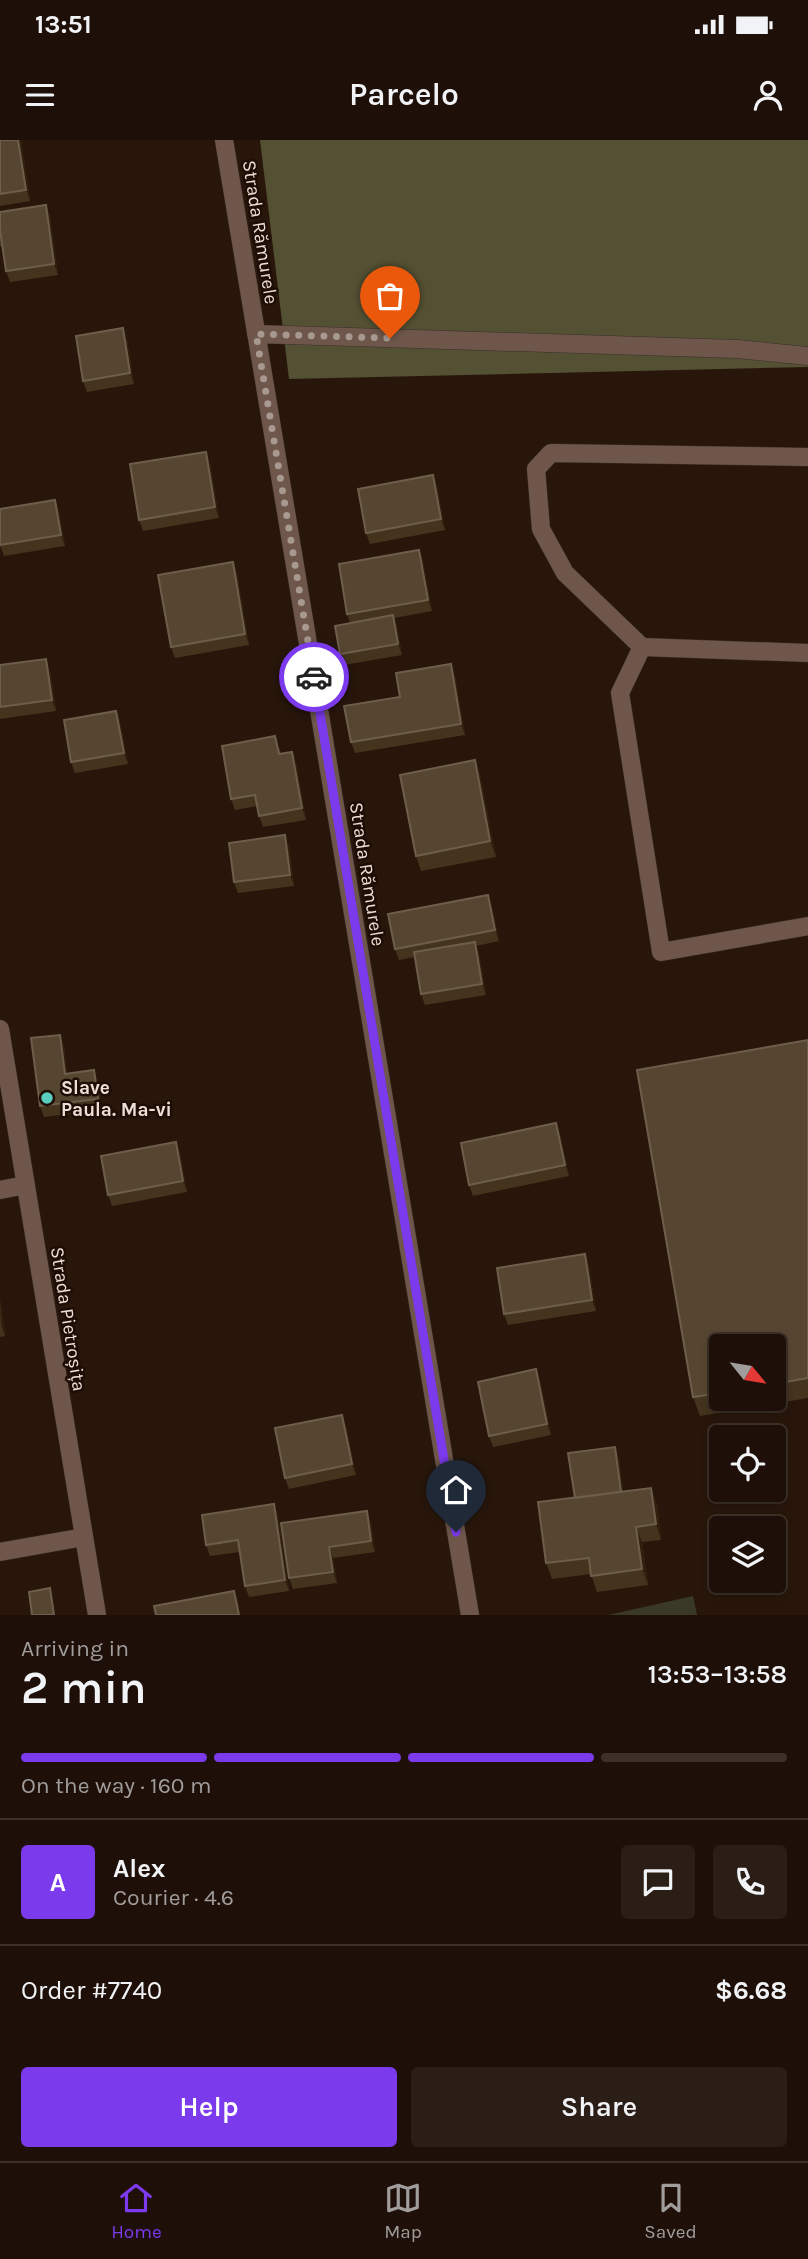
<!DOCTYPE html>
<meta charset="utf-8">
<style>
:root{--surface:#1e1008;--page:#2b1e16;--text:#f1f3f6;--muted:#a19d9c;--line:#3c3029;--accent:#7c3aed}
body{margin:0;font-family:Karla,sans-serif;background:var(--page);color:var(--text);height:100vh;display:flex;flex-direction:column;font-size:26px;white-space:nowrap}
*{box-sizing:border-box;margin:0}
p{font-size:23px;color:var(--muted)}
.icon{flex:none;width:38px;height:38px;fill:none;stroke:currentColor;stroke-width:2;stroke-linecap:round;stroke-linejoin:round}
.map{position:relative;height:1475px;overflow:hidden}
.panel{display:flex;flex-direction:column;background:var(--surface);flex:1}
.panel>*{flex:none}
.needle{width:46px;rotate:120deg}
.fabs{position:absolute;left:709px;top:1194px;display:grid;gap:14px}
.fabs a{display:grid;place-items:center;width:77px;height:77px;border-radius:7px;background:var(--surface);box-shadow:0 4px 10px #0003,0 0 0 2px var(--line);font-size:35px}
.pin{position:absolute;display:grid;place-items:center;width:60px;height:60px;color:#fff;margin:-72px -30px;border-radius:50% 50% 50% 0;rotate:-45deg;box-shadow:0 0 7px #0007}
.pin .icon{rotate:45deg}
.courier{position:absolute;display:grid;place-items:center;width:70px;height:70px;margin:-35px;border:5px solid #7c3aed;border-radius:50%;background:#fff;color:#222;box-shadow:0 2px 9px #0007}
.head em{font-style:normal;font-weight:600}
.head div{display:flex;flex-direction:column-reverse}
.head{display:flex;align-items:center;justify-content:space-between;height:119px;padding:0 21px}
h1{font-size:46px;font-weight:600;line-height:52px}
.bar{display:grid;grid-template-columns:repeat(4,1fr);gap:10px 7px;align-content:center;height:84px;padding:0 21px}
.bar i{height:9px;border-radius:5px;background:var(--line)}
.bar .on{background:var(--accent)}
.bar p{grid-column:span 4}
.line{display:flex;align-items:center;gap:18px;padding:0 21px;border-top:2px solid var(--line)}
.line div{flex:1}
.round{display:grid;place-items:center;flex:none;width:74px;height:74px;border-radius:7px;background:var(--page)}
.cta{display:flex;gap:14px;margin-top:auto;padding:14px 21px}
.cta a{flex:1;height:80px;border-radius:7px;background:var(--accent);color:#fff;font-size:28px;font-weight:600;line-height:80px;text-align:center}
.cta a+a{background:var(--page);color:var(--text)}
.status{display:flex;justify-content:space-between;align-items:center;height:49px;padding:0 35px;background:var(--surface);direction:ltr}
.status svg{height:19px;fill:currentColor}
header{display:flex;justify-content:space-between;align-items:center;height:91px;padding:0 21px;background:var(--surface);font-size:32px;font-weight:600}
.tab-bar{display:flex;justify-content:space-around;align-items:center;height:98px;border-top:2px solid var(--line);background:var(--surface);font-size:19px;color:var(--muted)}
.tab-bar a{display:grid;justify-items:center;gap:4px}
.tab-bar .on{color:var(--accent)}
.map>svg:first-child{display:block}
.green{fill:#3a3826}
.forest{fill:#535033}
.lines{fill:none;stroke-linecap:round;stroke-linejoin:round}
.minor-casing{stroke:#3c2f2b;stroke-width:19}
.minor{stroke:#6e574a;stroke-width:18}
.wall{fill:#44341d;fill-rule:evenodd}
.shaded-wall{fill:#31200d}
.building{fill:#564631;stroke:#6d5e4b;stroke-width:2}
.done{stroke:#a79990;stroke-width:7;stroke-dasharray:0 12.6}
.route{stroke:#7c3aed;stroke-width:9}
.poi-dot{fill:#59cebf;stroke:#1e0d04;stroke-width:2.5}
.labels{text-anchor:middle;stroke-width:5;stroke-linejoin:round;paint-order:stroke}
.street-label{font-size:19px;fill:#ecdfd7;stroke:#1e0d04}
.poi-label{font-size:19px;font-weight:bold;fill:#ecdfd7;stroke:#1e0d04;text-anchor:start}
</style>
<div class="status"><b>13:51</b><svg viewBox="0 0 49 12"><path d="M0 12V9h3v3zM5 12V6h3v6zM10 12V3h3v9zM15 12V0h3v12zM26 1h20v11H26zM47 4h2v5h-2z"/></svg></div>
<header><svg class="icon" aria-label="menu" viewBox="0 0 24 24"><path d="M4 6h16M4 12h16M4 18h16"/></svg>Parcelo<svg class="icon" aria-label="person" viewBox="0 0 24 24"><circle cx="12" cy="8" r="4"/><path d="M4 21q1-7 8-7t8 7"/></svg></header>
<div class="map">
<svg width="808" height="1475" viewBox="0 0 808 1475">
<rect width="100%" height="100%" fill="#28160b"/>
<path class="green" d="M693,1456l4,19h-89z"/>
<path class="forest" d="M260,0h548v227l-519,12z"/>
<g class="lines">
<g class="minor-casing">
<path id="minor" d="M224,0l246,1475
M256,194l481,15 71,7
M808,317l-257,-4 -15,16 5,60 24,44 77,74 166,6
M642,507l-22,46 41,259 147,-26
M0,889l97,586
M0,1050l26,-5
M0,1412l84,-15"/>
</g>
<use href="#minor" class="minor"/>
</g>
<path class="wall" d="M0,0h21l9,61 -30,5z
M46,65l4,11 8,59 -48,7 -4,-11 -4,-25h-2v-34z
M127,199l7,45 -47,8 -4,-11z
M210,323l9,55 -76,13 -4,-11z
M433,335l4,11 8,44 -75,14 -4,-11z
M59,371l6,35 -61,10 -4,-11z
M419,410l4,11 9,50 -38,7 3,8 5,29 -58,10 -4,-11 10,-31 -3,-9z
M237,433l12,72 -74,13 -4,-11z
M0,525l50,5 6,41 -56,8z
M455,535l10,60 -110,18 -4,-11 49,-45z
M116,571l4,11 8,42 -53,9 -4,-11z
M279,607l2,7 15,9 10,57 -43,7 -4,-11 -2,-10 -22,4 -4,-11z
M475,620l5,15 16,82 -75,14 -5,-15z
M285,695l4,12 5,39 -56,7 -4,-11z
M492,766l7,35 -23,5 3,7 7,42 -61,10 -4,-11 -6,-37 -16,3 -4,-11z
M60,895l4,11 3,28 27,-4 4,11 4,29 -58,7 -4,-11z
M808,900v358l-108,18 -7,-19zM721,1206h53v52h-53z
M560,994l9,42 -96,20 -4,-11z
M180,1013l7,39 -75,14 -4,-11z
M585,1114l4,11 7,46 -88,14 -4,-11z
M0,1160l5,36 -5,1z
M540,1240l11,55 -58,12 -4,-11z
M346,1286l10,49 -67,14 -4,-11z
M615,1307l4,11 4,33 34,12 4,37 -19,2 6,43 -51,7 -6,-18 -39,5 -6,-16 29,-65z
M274,1364l4,11 11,76 -40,6 -4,-11 -5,-34 -30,4 -4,-11z
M371,1382l4,30 -42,6 4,25 -44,6 -4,-11 -8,-55z"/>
<path class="shaded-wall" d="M18,0h3l9,61 -4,-11z
M46,65l4,11 8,59 -4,-11z
M123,188l4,11 7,45 -4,-11z
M206,312l4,11 9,55 -4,-11z
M433,335l4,11 8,44 -4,-11z
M55,360l4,11 6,35 -4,-11z
M419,410l4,11 9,50 -4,-11z
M233,422l4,11 12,72 -4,-11z
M393,475l4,11 5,29 -4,-11z
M46,519l4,11 6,41 -4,-11z
M451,524l4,11 10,60 -4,-11z
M116,571l4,11 8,42 -4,-11z
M292,612l4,11 10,57 -4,-12z
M475,620l5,15 16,82 -6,-16z
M285,695l4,12 5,39 -4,-11z
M488,755l4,11 7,35 -4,-11z
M475,802l4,11 7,42 -4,-11z
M60,895l4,11 5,39 -4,-11z
M94,930l4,11 4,29 -4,-11z
M556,983l4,11 9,42 -4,-11z
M176,1002l4,11 7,39 -4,-11z
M585,1114l4,11 7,46 -4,-11z
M0,1160l5,36 -4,-11z
M536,1229l4,11 11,55 -4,-11z
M342,1275l4,11 10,49 -4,-11z
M615,1307l4,11 6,48 -4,-11z
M651,1348l6,15 4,37 -5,-16z
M274,1364l4,11 11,76 -4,-11z
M367,1371l4,11 4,30 -4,-11z
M636,1387l6,15 6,43 -6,-16z
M329,1407l4,11 4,25 -4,-11z
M50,1448l2,6 3,21h-1z
M234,1451l4,11 2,13h-1z"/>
<path class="building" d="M0,0h18l8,50 -26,4z
M46,65l8,59 -48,7 -6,-41v-18z
M123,188l7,45 -47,8 -7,-45z
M206,312l9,55 -76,13 -9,-56z
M433,335l8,44 -75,14 -8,-44z
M55,360l6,35 -61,10v-36z
M419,410l9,50 -81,14 -8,-50z
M233,422l12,72 -74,13 -13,-72z
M393,475l5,29 -58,10 -5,-28z
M46,519l6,41 -52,7v-42z
M451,524l10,60 -110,18 -7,-36 56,-9 -4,-24z
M116,571l8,42 -53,9 -7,-42z
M275,596l4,18 13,-2 10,56 -43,8 -4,-21 -24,4 -9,-53z
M475,620l15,81 -74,15 -16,-81z
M285,695l5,40 -56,7 -5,-39z
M488,755l7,35 -100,19 -7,-35z
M475,802l7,42 -61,10 -7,-42z
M60,895l5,39 29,-4 4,29 -58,7 -9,-68z
M808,900v338l-34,6v-38h-53v47l-28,4 -56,-327z
M556,983l9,42 -96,20 -8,-42z
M176,1002l7,39 -75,14 -7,-39z
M585,1114l7,46 -88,14 -7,-46z
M536,1229l11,55 -58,12 -11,-54z
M342,1275l10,49 -67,14 -10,-50z
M615,1307l6,45 -46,6 -7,-45z
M651,1348l5,36 -20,3 6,42 -51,7 -2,-18 -43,5 -8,-61z
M274,1364l11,76 -40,6 -7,-46 -32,5 -4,-30z
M367,1371l4,30 -42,6 4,25 -44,6 -8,-55z
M50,1448l4,27h-22l-3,-23z
M234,1451l5,24h-83l-2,-9z"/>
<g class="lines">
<path class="done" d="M314,537l-58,-343 134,4"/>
<path class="route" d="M314,537l142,855"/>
</g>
<circle class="poi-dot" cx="47" cy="958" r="7"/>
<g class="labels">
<g class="street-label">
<text transform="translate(261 92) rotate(81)" y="7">Strada Rămurele</text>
<text transform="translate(368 734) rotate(81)" y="7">Strada Rămurele</text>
<text transform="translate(69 1179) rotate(81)" y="7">Strada Pietroșița</text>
</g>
<g class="poi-label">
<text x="61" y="954">Slave<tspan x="61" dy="22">Paula. Ma-vi</tspan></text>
</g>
</g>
</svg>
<div class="fabs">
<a><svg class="needle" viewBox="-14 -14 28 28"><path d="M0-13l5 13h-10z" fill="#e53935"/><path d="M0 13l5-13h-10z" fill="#a19d9c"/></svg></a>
<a><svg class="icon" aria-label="locate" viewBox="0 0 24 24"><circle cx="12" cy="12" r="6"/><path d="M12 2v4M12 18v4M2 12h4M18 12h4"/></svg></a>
<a><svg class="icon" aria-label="layers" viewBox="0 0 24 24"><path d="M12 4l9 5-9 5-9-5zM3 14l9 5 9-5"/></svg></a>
</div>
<div class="pin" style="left:390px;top:198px;background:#ea580c"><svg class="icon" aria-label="bag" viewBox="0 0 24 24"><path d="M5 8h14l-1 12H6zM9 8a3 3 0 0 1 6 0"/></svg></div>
<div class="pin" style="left:456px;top:1392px;background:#1f2937"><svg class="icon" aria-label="home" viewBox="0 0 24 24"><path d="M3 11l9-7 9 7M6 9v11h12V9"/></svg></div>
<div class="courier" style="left:314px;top:537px"><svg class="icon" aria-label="car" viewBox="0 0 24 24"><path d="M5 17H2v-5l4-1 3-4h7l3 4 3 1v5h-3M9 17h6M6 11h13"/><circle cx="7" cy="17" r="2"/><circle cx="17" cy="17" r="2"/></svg></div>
</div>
<section class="panel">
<div class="head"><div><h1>2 min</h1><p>Arriving in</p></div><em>13:53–13:58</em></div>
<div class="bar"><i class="on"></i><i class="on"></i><i class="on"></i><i></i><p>On the way · 160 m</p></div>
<div class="line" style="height:126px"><b class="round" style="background:var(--accent);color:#fff">A</b><div><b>Alex</b><p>Courier · 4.6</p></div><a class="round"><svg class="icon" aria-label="chat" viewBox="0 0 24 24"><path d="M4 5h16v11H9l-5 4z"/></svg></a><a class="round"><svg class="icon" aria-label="phone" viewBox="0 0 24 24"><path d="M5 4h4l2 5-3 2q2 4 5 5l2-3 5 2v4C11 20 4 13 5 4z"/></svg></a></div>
<div class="line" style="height:91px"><div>Order #7740</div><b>$6.68</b></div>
<div class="cta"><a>Help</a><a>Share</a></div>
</section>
<nav class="tab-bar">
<a class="on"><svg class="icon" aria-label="home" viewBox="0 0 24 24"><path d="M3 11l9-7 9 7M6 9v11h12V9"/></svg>Home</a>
<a><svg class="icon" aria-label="map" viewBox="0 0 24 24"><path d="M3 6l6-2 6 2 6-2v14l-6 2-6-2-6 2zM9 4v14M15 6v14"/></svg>Map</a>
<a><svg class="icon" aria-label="saved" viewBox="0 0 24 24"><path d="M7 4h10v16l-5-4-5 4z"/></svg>Saved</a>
</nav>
